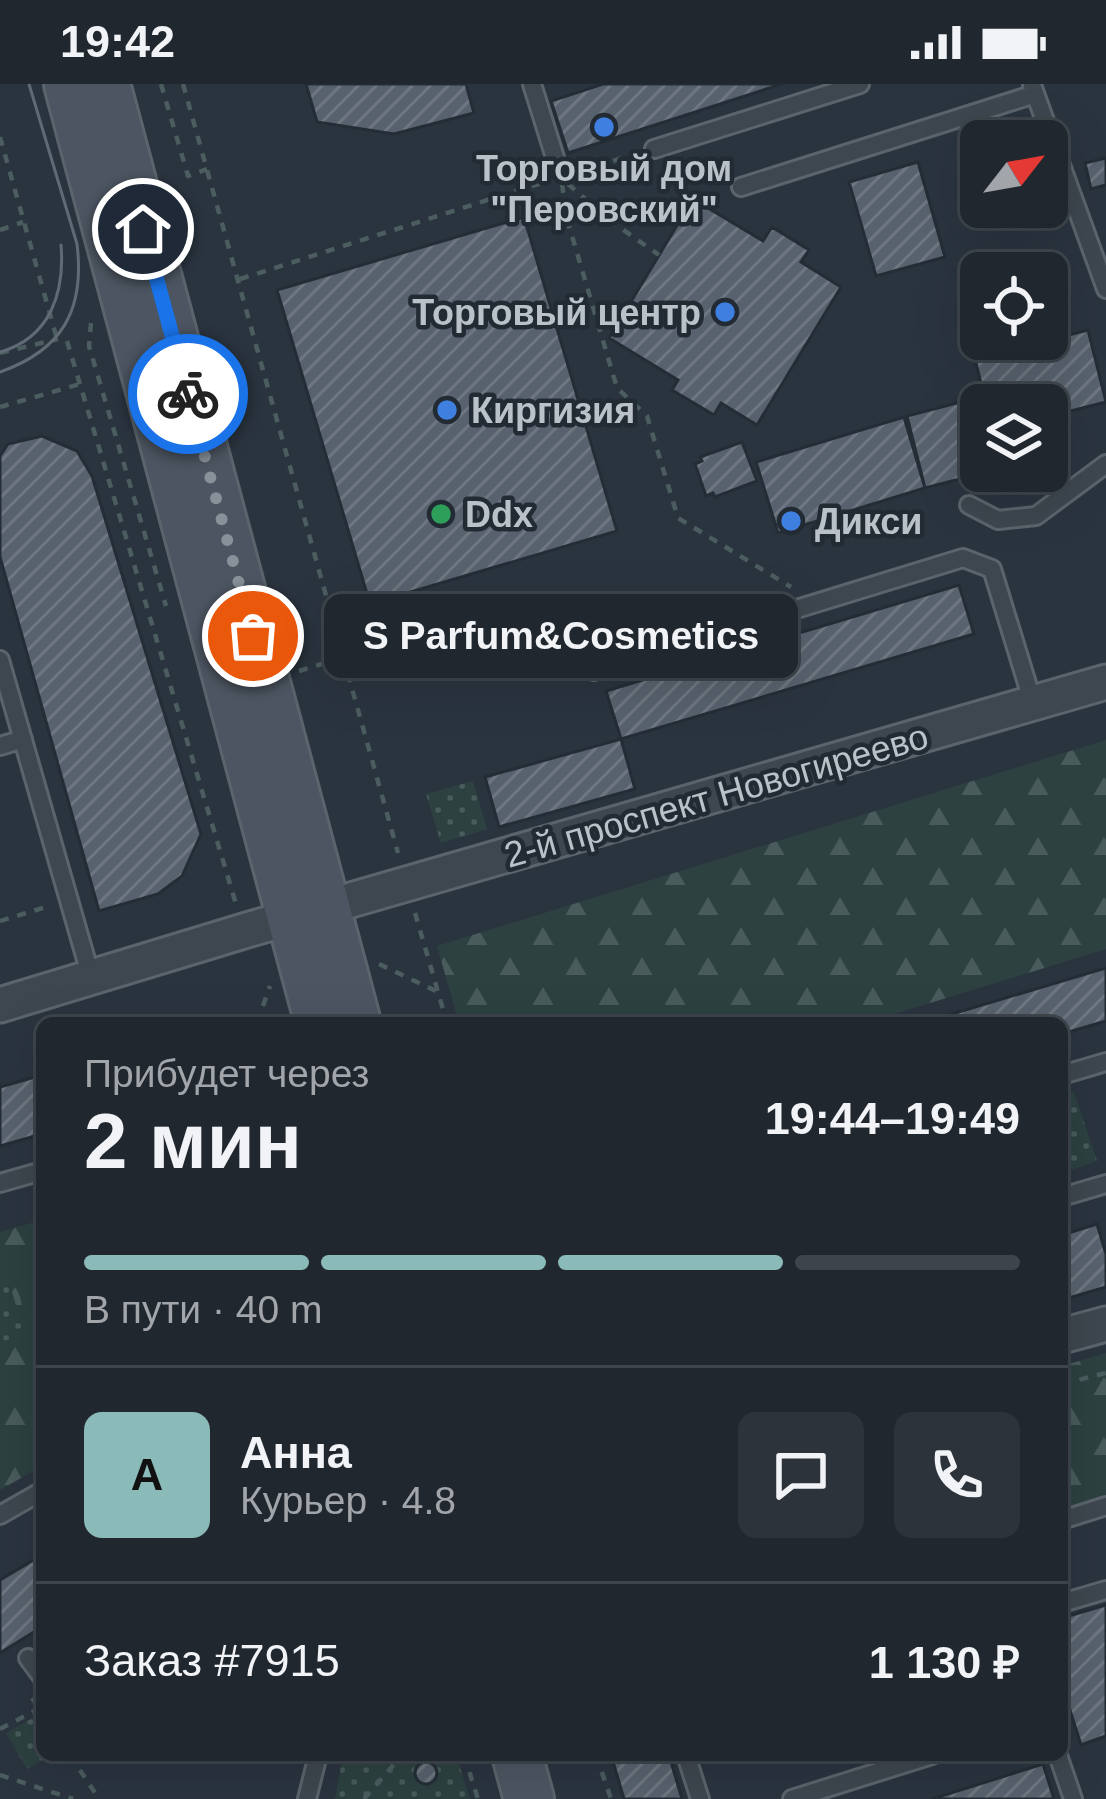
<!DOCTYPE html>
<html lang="ru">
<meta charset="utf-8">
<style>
:root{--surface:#20272f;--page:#2d333b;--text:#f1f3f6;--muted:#a2a5aa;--line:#3d444b;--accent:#8bbbb9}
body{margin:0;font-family:Helvetica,sans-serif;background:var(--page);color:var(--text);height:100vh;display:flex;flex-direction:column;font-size:45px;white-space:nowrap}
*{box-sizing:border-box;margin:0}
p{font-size:39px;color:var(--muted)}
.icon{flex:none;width:66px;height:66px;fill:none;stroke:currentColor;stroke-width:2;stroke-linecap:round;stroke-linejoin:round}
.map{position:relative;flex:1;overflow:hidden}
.sheet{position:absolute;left:36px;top:933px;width:1032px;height:744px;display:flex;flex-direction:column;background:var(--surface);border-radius:18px;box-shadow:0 12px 48px #0002,0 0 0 3px var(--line)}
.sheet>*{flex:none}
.needle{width:78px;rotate:59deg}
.buttons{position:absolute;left:960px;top:36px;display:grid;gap:24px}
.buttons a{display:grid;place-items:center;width:108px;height:108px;border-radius:18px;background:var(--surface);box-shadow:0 12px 48px #0002,0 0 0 3px var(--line);font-size:60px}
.pin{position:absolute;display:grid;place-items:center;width:102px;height:102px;color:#fff;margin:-51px;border:6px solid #fff;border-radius:50%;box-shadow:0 3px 12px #0007}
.courier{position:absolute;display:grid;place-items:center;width:120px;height:120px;margin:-60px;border:9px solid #1a73e8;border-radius:50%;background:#fff;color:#222;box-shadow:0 3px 15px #0007}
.bubble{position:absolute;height:84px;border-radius:18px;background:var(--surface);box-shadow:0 12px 48px #0002,0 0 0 3px var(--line);font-size:39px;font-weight:800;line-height:84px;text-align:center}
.summary em{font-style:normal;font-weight:800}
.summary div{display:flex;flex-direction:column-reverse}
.summary{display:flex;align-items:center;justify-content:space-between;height:204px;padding:0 48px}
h1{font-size:78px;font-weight:800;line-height:90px}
.bar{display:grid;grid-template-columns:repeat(4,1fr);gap:18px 12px;align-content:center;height:144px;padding:0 48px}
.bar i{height:15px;border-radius:9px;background:var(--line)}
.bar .on{background:var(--accent)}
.bar p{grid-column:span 4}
.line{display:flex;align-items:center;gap:30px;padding:0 48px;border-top:3px solid var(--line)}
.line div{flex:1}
.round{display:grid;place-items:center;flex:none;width:126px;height:126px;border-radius:18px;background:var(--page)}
.status{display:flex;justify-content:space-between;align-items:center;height:84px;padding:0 60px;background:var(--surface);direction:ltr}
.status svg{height:33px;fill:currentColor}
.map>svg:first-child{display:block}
.forest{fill:url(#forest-firs)}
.park{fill:url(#park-dots)}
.pitch{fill:#2d4141}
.building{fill:url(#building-hatch);stroke:#242d36;stroke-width:3}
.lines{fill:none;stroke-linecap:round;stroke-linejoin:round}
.service-casing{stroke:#5b646c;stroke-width:22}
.minor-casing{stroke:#5b646c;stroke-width:39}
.secondary-casing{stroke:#5b646c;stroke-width:54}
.path{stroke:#4c5d5f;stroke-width:4.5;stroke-dasharray:9 9;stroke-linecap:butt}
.service{stroke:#3e464f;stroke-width:16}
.minor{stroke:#3e464f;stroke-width:33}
.secondary{stroke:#4c5561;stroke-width:48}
.tram{stroke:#606a75;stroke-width:3}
.done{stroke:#889099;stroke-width:12;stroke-dasharray:0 21.6}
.route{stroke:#1a73e8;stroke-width:15}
.shop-dot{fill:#3f7fe0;stroke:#222b34;stroke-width:4.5}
.leisure-dot{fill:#2e9e5b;stroke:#222b34;stroke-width:4.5}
.labels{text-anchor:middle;stroke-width:9;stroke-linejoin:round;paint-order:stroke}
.poi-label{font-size:36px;font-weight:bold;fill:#bac1c9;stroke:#222b34;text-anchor:start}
.street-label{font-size:36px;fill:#bac1c9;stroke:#222b34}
</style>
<div class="status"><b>19:42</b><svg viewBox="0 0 49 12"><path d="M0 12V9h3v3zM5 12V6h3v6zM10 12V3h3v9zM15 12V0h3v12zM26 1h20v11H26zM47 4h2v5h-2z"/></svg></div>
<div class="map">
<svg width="1106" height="1715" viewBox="0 0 1106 1715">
<defs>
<pattern id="forest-firs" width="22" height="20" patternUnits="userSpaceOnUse" patternTransform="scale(3)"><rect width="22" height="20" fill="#2d4141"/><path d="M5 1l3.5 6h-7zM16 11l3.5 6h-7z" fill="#495b5b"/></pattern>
<pattern id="park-dots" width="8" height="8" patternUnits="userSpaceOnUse" patternTransform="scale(3)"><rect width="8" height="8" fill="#2d4141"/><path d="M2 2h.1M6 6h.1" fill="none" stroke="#495b5b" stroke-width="1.8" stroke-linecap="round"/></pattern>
<pattern id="building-hatch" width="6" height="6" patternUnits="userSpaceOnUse" patternTransform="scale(3)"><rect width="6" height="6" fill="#58626e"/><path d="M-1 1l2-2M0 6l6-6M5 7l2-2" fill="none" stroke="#6e7781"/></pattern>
</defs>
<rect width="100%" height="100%" fill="#2a343f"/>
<path class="forest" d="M1106,656v209l-241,74h-406l-22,-77z
M42,1136v246l-42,24v-258z
M1106,1269v142l-44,14v-143z"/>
<path class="park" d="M473,697l14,48 -46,14 -15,-49z
M1074,1008l23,69 -35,12v-77z
M10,1201l15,50 -25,7v-54z
M39,1630l3,5v36h9l-24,14 -21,-36z
M343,1671h113l14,44h-135z"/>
<path class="pitch" d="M42,1172v74l-12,3 -19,-68z"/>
<path class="building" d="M306,0h160l8,29 -80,21 -77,-12z
M603,0h179l-214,69 -17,-52z
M1106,74v27l-15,4 -6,-26z
M918,78l27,95 -69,19 -27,-94z
M693,115l70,42 9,-14 37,23 -8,12 40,25 -84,138 -36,-22 -7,12 -42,-25 6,-10 -69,-42z
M524,133l93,314 -247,73 -93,-314z
M1088,246l18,72 -59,15v-12h-66v66h10l-66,17 -18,-72 77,-20 -9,-37z
M904,333l21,71 -147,45 -22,-71z
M42,352l35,15 15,25 109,358 -19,42 -24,18 -59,17 -99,-354v-101l8,-12z
M742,358l15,39 -42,16 -2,-4 -7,3 -11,-32 7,-3 -2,-4z
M959,501l15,49 -353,105 -15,-48z
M621,655l14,50 -136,38 -14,-50z
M1106,884v53l-44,13v-11h-140z
M42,991v59l-42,12v-59z
M1097,1140l9,30v33l-44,13v-65z
M42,1471v72l-42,26v-73z
M1106,1521v131l-25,9 -19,-60v-67z
M611,1671h58l13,44h-58z
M415 1689a11 11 0 1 1 22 0a11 11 0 1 1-22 0Z
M1043,1680l11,35h-122z"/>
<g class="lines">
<g class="service-casing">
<path id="service" d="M532,0l25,80
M1032,1l74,204
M654,65l206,-65
M741,103l294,-93
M969,421l29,15 38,-4 70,-52
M0,576l91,317
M594,587l369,-113 29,11 41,134
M0,662l23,-7
M1062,991l44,-13
M0,1099l42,-12
M1062,1113l44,-13
M0,1431l42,-24
M1062,1436l44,-14
M1062,1519l44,-13
M28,1574l14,19
M686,1671l14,44
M1058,1671l15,44
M307,1715l11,-44
M792,1715l140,-44"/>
</g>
<g class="minor-casing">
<path id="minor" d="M0,921l247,-75 859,-248
M1062,1252l44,-12"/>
</g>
<g class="secondary-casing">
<path id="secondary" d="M69,0l251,939
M105,0l251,939
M517,1671l12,44"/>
</g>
<path class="path" d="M161,0l27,92 19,-7
M183,0l215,769
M0,53l57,202
M579,88l52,-17
M562,100l5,35 50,169 30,28 31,102 113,69
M568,100l44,38 47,33
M0,146l23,-8
M240,195l304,-97
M91,239l-2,23 77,260
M67,257l169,563
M0,269l58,-14
M0,323l80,-23
M299,587l45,-14
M415,829l32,110
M0,837l46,-14
M379,880l59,28
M257,939l13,-37
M1062,1300l44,-11
M32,1614l10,15
M0,1645l42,-22
M70,1671l29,44
M464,1671l14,44
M596,1671l15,44
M0,1691l73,24
M364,1715l38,-44"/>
<use href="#service" class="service"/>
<use href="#minor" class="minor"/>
<use href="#secondary" class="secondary"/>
<path class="tram" d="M0,268c50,-14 65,-59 61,-107
M0,288c63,-22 85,-63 77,-128l-48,-160"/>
</g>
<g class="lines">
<path class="done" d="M188,310l65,242"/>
<path class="route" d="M143,145l45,165"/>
</g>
<g class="shop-dot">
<circle cx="604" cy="43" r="12"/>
<circle cx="725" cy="228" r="12"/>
<circle cx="447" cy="326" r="12"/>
<circle cx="791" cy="437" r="12"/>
</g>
<circle class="leisure-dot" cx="441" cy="430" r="12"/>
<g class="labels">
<g class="poi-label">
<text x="604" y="97" text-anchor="middle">Торговый дом<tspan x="604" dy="41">"Перовский"</tspan></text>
<text x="701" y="241" text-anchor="end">Торговый центр</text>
<text x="471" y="339">Киргизия</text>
<text x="465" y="443">Ddx</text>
<text x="815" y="450">Дикси</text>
</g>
<g class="street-label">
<text transform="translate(716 711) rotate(-16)" y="13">2-й проспект Новогиреево</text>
</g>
</g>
</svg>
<div class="buttons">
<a><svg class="needle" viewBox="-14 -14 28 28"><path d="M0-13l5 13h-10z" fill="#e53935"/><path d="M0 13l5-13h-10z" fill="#a2a5aa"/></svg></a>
<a><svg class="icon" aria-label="locate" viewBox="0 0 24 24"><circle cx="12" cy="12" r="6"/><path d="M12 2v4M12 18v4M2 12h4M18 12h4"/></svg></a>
<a><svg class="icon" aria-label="layers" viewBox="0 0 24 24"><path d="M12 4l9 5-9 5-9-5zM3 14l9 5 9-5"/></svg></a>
</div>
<div class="pin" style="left:253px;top:552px;background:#ea580c"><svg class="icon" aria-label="bag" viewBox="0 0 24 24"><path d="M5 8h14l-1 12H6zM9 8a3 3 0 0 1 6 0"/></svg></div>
<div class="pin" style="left:143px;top:145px;background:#1f2937"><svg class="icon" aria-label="home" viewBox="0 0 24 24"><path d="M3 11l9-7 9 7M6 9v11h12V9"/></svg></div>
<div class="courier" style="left:188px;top:310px"><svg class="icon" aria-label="bike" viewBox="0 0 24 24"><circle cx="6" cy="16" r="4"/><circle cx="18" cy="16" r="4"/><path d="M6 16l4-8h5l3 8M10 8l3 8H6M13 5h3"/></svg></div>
<div class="bubble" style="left:324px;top:510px;width:474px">S Parfum&amp;Cosmetics</div>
<section class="sheet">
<div class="summary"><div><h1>2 мин</h1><p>Прибудет через</p></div><em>19:44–19:49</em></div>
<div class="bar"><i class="on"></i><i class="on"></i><i class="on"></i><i></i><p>В пути · 40 m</p></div>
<div class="line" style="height:216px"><b class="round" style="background:var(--accent);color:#111">А</b><div><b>Анна</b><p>Курьер · 4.8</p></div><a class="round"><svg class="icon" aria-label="chat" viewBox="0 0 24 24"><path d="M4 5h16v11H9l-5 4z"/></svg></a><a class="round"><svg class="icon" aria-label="phone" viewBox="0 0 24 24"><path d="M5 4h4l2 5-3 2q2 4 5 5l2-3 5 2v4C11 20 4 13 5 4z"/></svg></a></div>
<div class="line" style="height:156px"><div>Заказ #7915</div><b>1 130 ₽</b></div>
</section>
</div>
